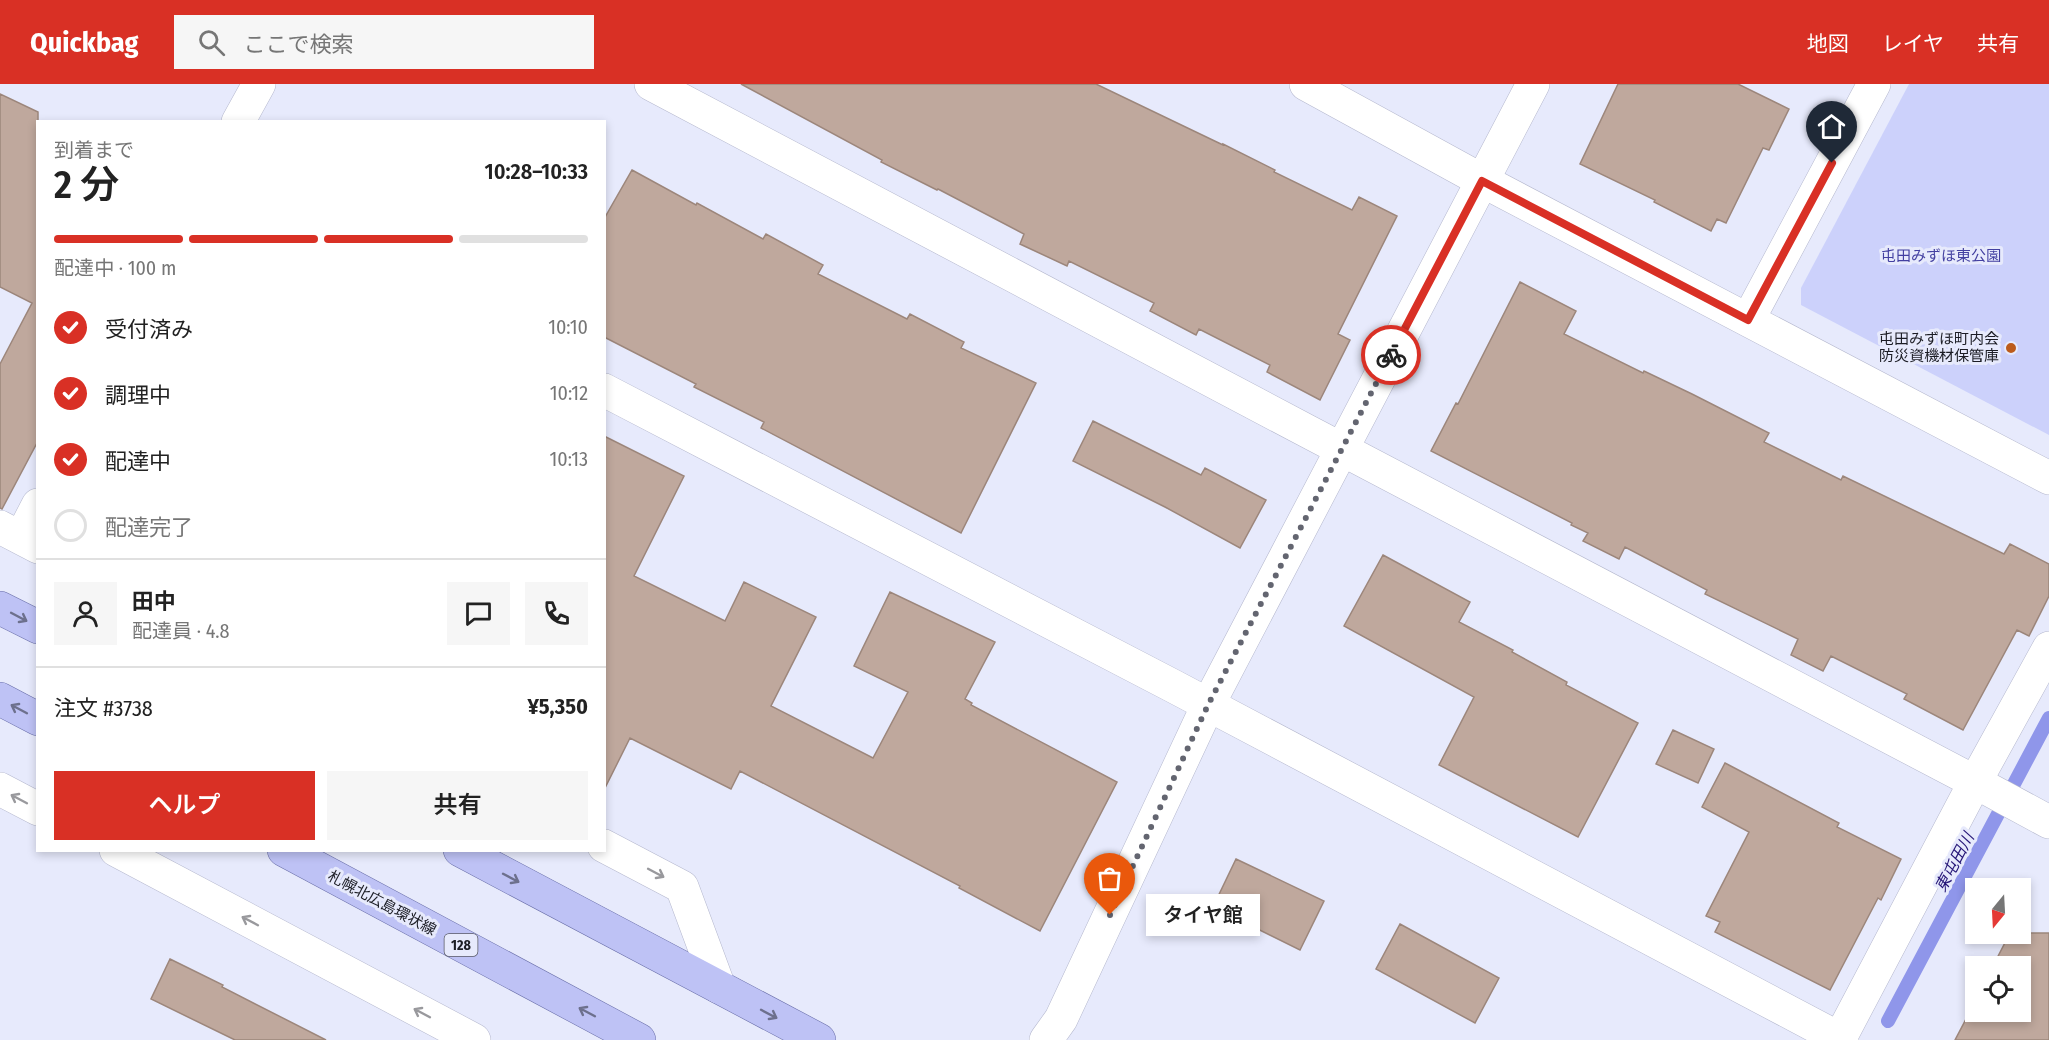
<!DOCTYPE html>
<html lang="ja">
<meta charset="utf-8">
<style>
:root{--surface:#fff;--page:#f6f6f6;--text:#222;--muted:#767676;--line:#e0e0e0;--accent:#d93025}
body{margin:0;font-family:"Fira Sans Condensed","Noto Sans JP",sans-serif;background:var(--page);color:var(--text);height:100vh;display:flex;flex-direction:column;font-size:22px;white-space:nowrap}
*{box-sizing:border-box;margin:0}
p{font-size:20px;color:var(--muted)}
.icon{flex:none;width:33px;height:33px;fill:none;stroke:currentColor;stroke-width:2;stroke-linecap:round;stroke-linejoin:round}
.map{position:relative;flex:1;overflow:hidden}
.side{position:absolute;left:36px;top:36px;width:570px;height:732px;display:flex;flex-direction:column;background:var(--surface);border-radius:0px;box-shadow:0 3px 9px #0003}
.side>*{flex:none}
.needle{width:39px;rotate:198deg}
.controls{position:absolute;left:1965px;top:794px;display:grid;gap:12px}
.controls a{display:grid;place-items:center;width:66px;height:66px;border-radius:0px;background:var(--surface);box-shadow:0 3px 9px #0003;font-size:30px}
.pin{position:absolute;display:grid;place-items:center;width:51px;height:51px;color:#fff;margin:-62px -26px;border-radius:50% 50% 50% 0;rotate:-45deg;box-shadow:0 0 6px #0007}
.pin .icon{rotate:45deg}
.courier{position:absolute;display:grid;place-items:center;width:60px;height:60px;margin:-30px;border:4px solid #d93025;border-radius:50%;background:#fff;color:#222;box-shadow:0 2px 8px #0007}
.bubble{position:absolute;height:42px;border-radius:0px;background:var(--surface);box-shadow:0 3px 9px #0003;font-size:20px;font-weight:600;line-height:42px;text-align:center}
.head em{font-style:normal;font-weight:600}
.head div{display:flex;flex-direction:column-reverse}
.head{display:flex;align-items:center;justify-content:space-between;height:102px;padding:0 18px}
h1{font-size:39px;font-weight:600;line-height:45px}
.bar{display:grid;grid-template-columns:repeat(4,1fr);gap:9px 6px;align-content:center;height:72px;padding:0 18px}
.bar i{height:8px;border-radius:4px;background:var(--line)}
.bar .on{background:var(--accent)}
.bar p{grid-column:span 4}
.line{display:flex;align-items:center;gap:15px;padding:0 18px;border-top:2px solid var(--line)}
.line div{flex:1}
.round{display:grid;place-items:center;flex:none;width:63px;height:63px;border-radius:0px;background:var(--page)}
ol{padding:0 18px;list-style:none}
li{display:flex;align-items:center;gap:18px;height:66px}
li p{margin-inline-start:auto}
li .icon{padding:6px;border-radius:50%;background:var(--accent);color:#fff;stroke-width:4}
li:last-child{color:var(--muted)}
li i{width:33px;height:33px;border:3px solid var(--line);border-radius:50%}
.button{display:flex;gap:12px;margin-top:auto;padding:12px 18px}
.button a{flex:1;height:69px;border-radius:0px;background:var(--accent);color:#fff;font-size:24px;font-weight:600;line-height:69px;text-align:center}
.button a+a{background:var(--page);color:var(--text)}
header{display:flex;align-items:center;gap:36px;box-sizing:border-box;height:84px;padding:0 30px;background:var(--accent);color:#fff}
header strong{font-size:28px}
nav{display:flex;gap:33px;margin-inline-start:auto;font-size:21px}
.search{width:420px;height:54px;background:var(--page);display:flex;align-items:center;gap:15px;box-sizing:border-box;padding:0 21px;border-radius:0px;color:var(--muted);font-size:22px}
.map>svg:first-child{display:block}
.green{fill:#ccd1fb}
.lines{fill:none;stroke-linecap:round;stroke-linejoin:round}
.stream{stroke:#8f96ea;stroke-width:14}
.building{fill:#bfa89d;stroke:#9c867b;stroke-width:1.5}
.minor-casing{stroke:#b5b8ce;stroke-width:34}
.primary-casing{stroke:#696ea8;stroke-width:34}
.minor{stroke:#fff;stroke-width:33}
.primary{stroke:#bec2f5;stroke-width:33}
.oneway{stroke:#6d708d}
.oneway2{stroke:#99999d}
.done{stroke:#636570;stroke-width:6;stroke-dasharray:0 10.8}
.route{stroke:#d93025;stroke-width:8}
.poi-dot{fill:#bc5b1c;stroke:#e7eafc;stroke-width:2}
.labels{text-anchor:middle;stroke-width:6;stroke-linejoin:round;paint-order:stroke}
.shield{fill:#e7eafc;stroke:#595a66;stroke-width:1.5}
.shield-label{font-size:14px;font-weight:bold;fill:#1c1d25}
.park-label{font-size:15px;fill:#4340a1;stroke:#e7eafc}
.poi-label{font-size:15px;fill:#1c1d25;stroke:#e7eafc;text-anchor:end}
.street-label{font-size:15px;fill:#1c1d25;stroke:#e7eafc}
.water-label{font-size:16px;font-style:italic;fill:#251677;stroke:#e7eafc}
</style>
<header>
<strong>Quickbag</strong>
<div class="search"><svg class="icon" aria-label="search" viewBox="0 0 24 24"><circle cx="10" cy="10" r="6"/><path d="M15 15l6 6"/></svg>ここで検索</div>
<nav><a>地図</a><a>レイヤ</a><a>共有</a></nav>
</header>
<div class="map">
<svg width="2049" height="956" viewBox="0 0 2049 956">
<rect width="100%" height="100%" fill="#e7eafc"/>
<path class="green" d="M1909,0h140v351l-248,-130v-17z"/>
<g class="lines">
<path class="stream" d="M1888,937l161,-303"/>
</g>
<path class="building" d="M741,0h355l127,61v-1l52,26 -1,2 78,38 7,-13 38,19 -59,118 12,6 -30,60 -53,-28 3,-7 -71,-36 -3,6 -46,-24 4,-8 -85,-42 -2,5 -47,-22 4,-10 -86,-45 -1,1 -56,-28 1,-2z
M1618,0h120l51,25 -20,41 -6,-2 -37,75 -9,-4 -6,12 -57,-29 1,-2 -75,-36z
M0,10l38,18v329l-36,68 -2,-1v-144l32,-61 -32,-16z
M632,86l64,35 1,-2 66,36 3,-5 57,31 -5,9 89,45 3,-5 54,28 -3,6 75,35 -75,150 -200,-105 3,-6 -70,-35 2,-3 -92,-47v-118z
M1520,198l56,29 -12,23 79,39 1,-2 48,23 77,39 -5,9 77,38 2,-4 161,78 6,-10 39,20v32l-20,40 -12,-6 -54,100 -59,-31 3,-5 -76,-38 -8,15 -32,-16 7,-16 -93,-45 2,-4 -82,-43 -6,12 -36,-18 5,-8 -17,-8 1,-2 -141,-72 25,-48 2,1z
M1093,337l108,54 4,-7 61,32 -26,48 -75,-41 -92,-46z
M604,352l80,40 -50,100 91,45 19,-39 72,35 -45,89 102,52 35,-66 -54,-26 36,-74 105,50 -30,57 7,4 -1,2 146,77 -77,149 -81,-43 1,-2 -220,-115 -9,18 -101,-51 -26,52z
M1383,471l87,47 -11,20 54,28 -1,2 55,30 -1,3 72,38 -60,114 -139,-72 35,-68 -130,-71z
M1673,646l41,19 -16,34 -42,-19z
M1725,679l114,60 -2,4 64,32 -20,41 -3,-2 -48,92 -115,-58 5,-10 -14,-6 43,-84 -47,-25z
M1236,775l88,42 -24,49 -87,-43z
M1400,840l99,54 -24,45 -99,-54z
M2010,849h39v107h-94l21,-40v11h44v-45h-27z
M170,875l53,26 -1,2 104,53h-91l-84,-41z"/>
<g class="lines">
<g class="minor-casing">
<path id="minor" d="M651,0l656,347 668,351 74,40
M1306,0l177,97 566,297
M238,38l21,-38
M1748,236l126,-236
M604,306l569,296 669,354
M0,443l38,20
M21,454l17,-33
M0,705l38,20
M604,762l78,41 37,100
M116,766l358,190
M1046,956l15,-21 147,-314 325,-621
M1839,956l136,-258 74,-134"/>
</g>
<g class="primary-casing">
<path id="primary" d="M0,524l38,19
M0,615l38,20
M284,766l355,190
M460,766l359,190"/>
</g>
<use href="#minor" class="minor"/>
<use href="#primary" class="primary"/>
</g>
<defs><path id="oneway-shaft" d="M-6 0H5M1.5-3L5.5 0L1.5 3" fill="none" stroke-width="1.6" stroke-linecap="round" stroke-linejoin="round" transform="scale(1.5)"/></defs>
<g class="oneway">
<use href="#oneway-shaft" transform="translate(19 533) rotate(28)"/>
<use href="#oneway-shaft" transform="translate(19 625) rotate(-152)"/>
<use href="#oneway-shaft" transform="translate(511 794) rotate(28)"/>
<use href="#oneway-shaft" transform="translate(587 928) rotate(-152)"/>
<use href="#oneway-shaft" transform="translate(769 930) rotate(28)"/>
</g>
<g class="oneway2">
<use href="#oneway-shaft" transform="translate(19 715) rotate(-152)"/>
<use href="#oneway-shaft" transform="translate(656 789) rotate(28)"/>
<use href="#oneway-shaft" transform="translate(250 837) rotate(-152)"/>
<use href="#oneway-shaft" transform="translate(422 929) rotate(-152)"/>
</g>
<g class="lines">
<path class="done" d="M1110,831l98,-210 183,-350"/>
<path class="route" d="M1391,271l91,-174 266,139 84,-157"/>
</g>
<circle class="poi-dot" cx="2011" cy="264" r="6"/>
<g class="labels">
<rect class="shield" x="444.5" y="850" width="33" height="22" rx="4.5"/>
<g class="shield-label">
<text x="461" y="866">128</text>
</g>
<g class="park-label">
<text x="1941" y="177">屯田みずほ東公園</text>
</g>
<g class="poi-label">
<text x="1999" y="260">屯田みずほ町内会<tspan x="1999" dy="17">防災資機材保管庫</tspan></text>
</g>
<g class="street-label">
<text transform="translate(382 819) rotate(28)" y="5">札幌北広島環状線</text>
</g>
<g class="water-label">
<text transform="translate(1954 778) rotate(-62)" y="6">東屯田川</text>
</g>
</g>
</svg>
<div class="controls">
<a><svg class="needle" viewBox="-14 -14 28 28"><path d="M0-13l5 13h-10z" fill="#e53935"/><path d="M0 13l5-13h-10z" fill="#767676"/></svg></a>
<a><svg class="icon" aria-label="locate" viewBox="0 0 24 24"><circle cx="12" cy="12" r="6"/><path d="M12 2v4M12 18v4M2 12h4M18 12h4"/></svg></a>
</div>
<div class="pin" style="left:1110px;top:831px;background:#ea580c"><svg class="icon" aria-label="bag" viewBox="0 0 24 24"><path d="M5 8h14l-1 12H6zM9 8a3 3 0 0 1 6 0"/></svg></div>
<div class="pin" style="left:1832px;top:79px;background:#1f2937"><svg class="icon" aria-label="home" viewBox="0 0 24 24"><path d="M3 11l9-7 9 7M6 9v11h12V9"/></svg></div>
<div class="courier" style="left:1391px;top:271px"><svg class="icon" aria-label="bike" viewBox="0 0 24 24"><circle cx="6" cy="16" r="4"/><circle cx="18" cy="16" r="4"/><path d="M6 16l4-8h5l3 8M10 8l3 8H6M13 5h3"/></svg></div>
<div class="bubble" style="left:1146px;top:810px;width:114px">タイヤ館</div>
<section class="side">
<div class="head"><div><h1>2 分</h1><p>到着まで</p></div><em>10:28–10:33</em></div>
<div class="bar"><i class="on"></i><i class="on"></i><i class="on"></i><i></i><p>配達中 · 100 m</p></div>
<ol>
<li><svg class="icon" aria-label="check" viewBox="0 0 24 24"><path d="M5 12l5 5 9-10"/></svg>受付済み<p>10:10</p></li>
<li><svg class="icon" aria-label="check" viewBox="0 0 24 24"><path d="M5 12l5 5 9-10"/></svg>調理中<p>10:12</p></li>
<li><svg class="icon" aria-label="check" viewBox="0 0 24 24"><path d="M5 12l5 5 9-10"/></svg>配達中<p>10:13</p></li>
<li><i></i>配達完了</li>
</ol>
<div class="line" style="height:108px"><a class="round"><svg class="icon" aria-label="person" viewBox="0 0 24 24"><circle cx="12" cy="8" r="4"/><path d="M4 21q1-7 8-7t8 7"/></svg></a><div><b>田中</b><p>配達員 · 4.8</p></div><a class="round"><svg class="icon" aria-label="chat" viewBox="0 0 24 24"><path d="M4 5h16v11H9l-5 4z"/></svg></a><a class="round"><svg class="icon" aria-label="phone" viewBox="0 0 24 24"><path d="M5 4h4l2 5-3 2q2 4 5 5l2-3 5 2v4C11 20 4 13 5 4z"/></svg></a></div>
<div class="line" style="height:78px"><div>注文 #3738</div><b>¥5,350</b></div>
<div class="button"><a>ヘルプ</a><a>共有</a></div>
</section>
</div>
